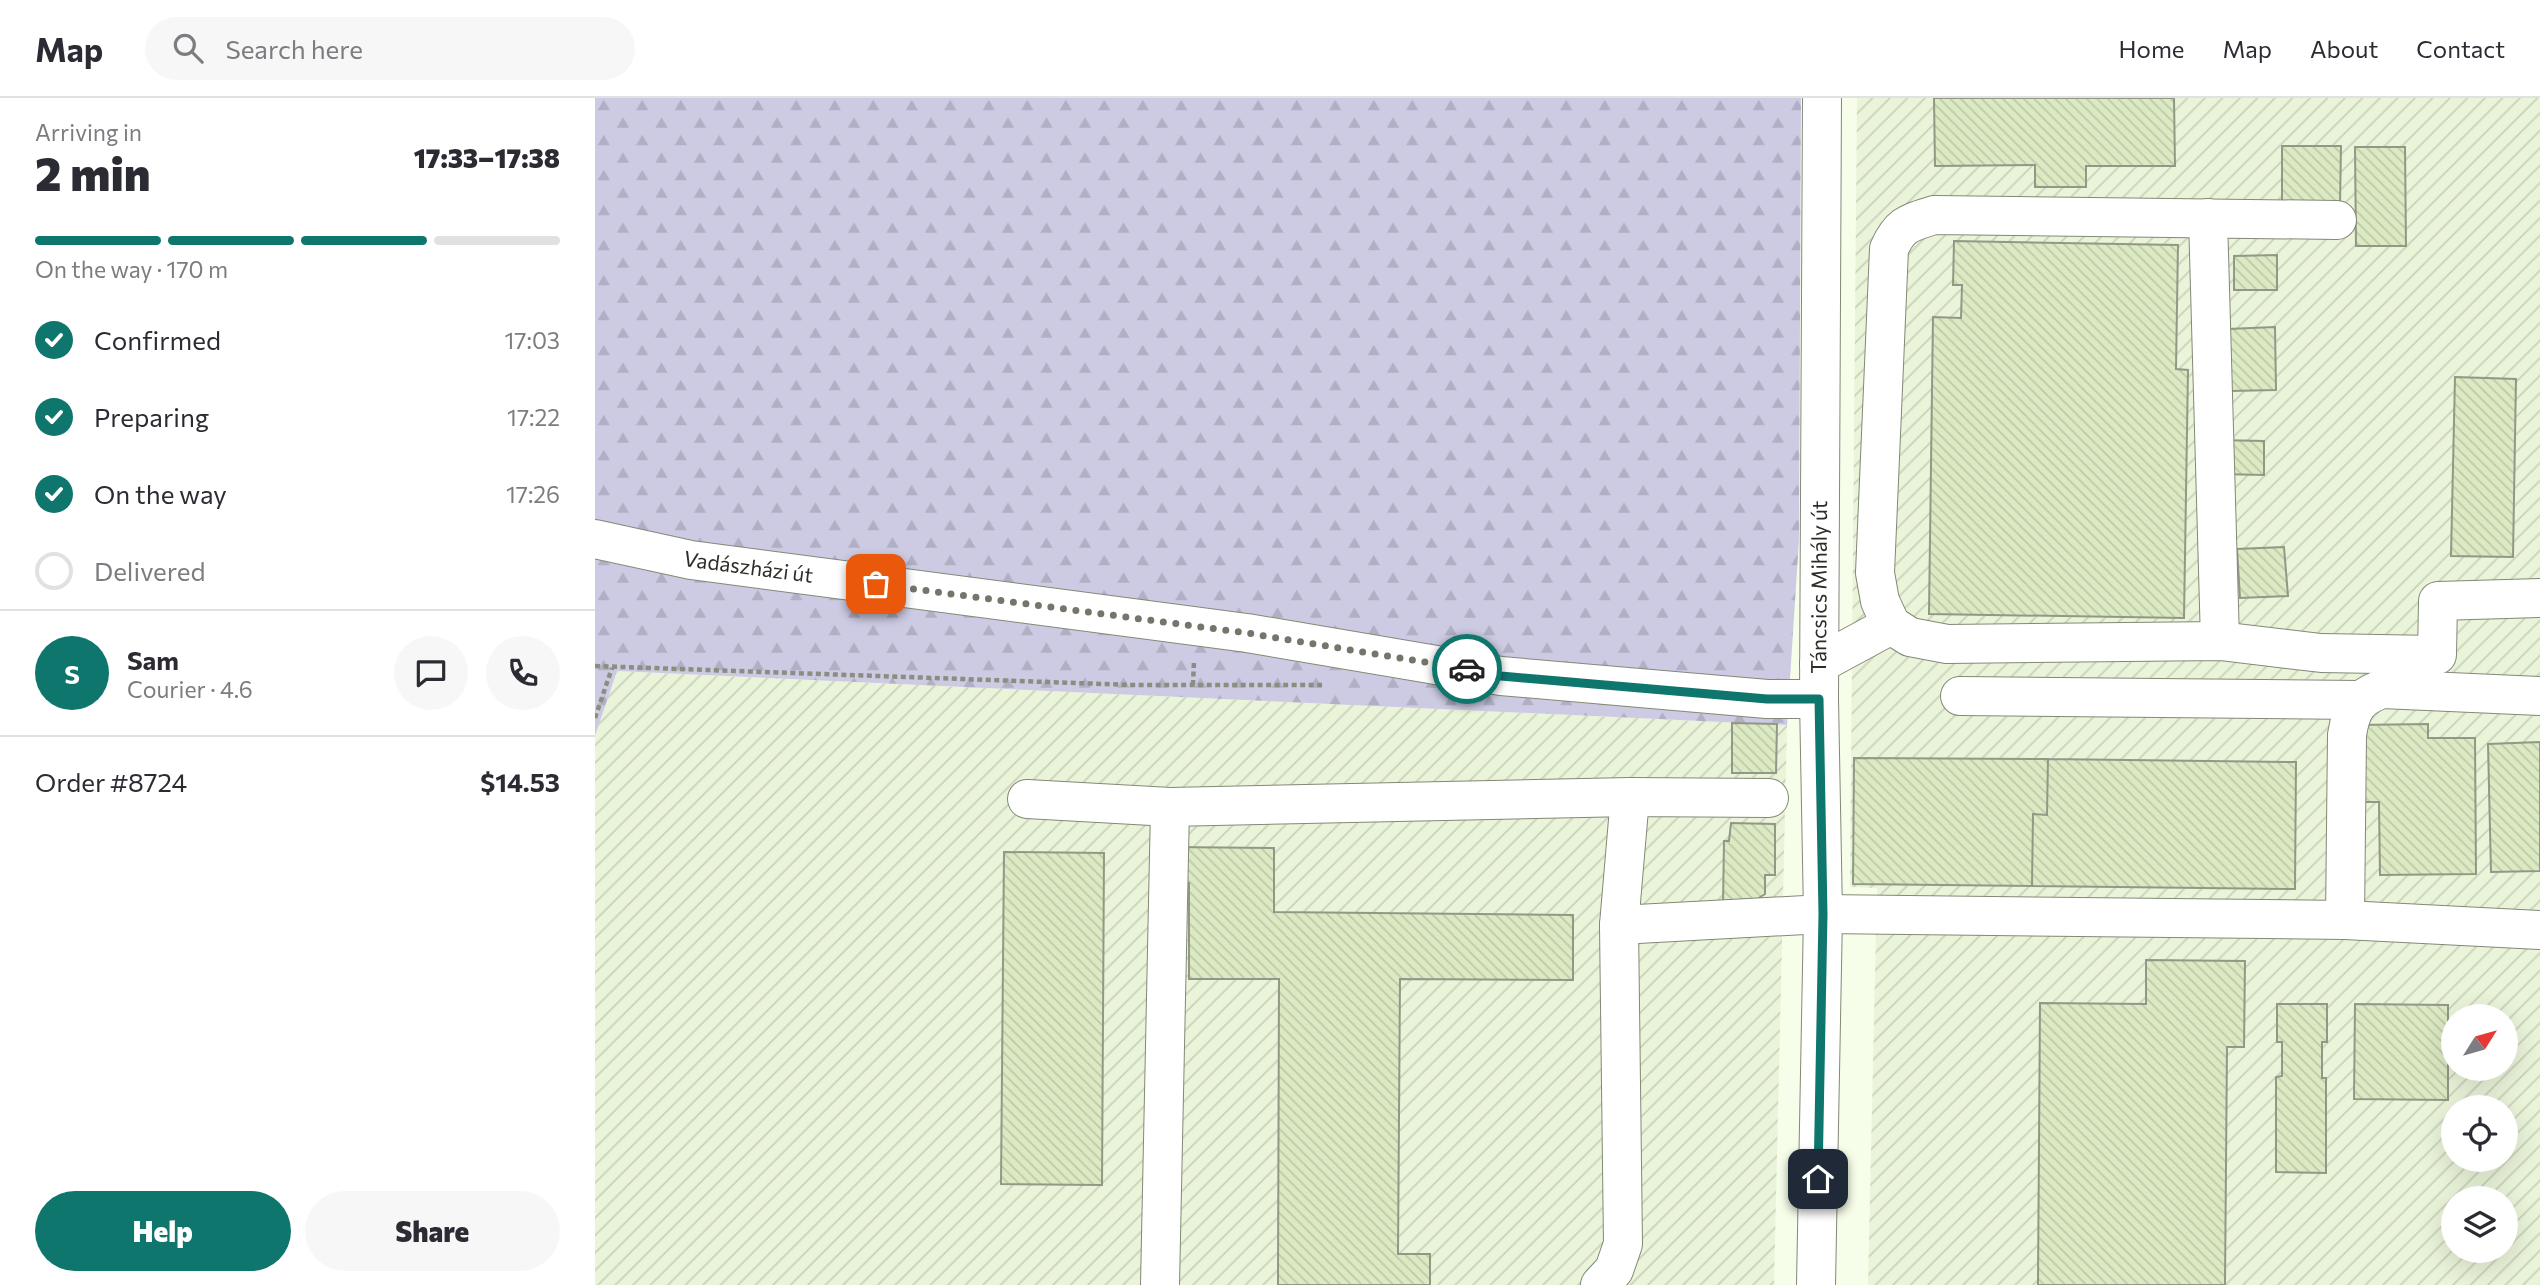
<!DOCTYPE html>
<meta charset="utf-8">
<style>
:root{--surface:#fff;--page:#f7f7f7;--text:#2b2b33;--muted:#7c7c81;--line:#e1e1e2;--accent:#0f766e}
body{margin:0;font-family:Commissioner,sans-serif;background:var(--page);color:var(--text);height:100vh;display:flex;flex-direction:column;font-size:26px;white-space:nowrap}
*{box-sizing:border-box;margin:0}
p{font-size:23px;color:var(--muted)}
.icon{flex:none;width:38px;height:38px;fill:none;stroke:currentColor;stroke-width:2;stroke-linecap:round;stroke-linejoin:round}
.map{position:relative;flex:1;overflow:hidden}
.details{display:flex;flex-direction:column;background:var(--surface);width:595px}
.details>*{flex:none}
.needle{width:46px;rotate:53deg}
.tools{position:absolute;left:1846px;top:906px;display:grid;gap:14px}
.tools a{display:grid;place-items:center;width:77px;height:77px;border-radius:50%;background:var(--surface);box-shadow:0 7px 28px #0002;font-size:35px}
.pin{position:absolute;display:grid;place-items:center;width:60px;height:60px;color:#fff;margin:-30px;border-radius:14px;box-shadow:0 4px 10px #0006}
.courier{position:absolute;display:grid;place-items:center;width:70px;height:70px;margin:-35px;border:5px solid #0f766e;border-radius:50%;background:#fff;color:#222;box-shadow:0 2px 9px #0007}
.summary em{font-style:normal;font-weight:800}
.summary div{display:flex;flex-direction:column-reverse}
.summary{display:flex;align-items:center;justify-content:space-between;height:119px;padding:0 35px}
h1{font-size:46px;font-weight:800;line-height:52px}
.bar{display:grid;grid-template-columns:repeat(4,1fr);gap:10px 7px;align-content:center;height:84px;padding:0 35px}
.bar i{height:9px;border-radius:5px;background:var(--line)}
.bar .on{background:var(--accent)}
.bar p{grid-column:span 4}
.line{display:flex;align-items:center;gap:18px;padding:0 35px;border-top:2px solid var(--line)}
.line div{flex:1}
.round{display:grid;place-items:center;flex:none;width:74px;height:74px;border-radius:37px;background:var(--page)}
ol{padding:0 35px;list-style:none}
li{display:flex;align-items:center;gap:21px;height:77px}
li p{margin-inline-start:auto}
li .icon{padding:7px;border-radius:50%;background:var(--accent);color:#fff;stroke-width:4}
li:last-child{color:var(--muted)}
li i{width:38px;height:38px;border:4px solid var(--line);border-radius:50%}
.button{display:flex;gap:14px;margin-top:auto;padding:14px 35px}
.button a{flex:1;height:80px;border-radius:42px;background:var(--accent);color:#fff;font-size:28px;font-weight:800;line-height:80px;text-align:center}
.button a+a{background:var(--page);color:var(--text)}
header{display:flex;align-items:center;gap:42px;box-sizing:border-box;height:98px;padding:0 35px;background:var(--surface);border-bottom:2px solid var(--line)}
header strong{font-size:33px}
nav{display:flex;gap:38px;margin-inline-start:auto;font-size:24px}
.search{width:490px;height:63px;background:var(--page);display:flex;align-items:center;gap:18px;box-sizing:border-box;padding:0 24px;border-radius:38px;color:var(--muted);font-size:26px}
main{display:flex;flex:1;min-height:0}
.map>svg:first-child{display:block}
.industrial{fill:url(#industrial-furrows);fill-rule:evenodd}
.forest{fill:url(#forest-firs)}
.building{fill:url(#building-back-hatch);stroke:#919886;stroke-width:2}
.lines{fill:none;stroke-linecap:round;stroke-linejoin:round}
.minor-casing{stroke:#828977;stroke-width:40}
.path{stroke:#898e81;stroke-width:4.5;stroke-dasharray:5 3.5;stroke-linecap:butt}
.minor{stroke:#fff;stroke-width:38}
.done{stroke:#72766b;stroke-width:7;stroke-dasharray:0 12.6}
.route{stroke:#0f766e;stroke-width:9}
.labels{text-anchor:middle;stroke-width:7;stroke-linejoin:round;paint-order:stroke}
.street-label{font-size:21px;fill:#2b2e27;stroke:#fff}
</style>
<header>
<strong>Map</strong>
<div class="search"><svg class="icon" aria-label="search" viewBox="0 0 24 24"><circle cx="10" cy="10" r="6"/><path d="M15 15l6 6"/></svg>Search here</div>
<nav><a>Home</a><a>Map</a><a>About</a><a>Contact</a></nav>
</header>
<main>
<section class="details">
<div class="summary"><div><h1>2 min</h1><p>Arriving in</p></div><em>17:33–17:38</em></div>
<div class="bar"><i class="on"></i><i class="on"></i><i class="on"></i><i></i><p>On the way · 170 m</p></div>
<ol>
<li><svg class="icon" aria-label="check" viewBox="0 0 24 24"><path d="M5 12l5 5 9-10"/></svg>Confirmed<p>17:03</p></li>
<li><svg class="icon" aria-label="check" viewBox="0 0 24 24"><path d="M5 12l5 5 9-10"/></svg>Preparing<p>17:22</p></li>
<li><svg class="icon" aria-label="check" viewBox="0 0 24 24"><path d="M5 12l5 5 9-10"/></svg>On the way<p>17:26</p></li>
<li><i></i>Delivered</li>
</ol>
<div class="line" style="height:126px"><b class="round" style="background:var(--accent);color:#fff">S</b><div><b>Sam</b><p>Courier · 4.6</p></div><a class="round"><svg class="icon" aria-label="chat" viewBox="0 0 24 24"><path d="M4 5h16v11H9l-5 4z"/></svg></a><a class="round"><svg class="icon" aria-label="phone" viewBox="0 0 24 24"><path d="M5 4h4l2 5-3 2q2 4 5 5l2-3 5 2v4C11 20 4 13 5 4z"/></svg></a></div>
<div class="line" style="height:91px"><div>Order #8724</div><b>$14.53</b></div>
<div class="button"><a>Help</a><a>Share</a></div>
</section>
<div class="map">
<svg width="1945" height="1187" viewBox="0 0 1945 1187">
<defs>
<pattern id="industrial-furrows" width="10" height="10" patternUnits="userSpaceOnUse" patternTransform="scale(1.75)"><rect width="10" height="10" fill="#eaf4d9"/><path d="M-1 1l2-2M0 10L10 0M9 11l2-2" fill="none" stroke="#c9d2ba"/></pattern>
<pattern id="forest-firs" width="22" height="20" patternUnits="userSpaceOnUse" patternTransform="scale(1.75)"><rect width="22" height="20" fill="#cdcbe3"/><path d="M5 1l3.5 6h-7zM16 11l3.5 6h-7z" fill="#b0afc3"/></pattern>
<pattern id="building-back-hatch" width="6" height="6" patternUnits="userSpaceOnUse" patternTransform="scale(1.75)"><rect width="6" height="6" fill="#dceac3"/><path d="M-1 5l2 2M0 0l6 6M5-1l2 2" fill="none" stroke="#bdc9a8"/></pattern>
</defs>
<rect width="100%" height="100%" fill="#f6fde9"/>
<path class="industrial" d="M1262,0h683v1187h-672l9,-397 -27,-1zM1858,919h53v52h-53zM1858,1010h53v52h-53zM1858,1101h53v52h-53z
M21,573l1171,54 -13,560h-1179v-549z"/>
<path class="forest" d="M0,0h1206l-2,442 -12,185 -1170,-54 -22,65z"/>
<path class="building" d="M1339,0h240l1,68h-89v21h-51v-22l-100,1z
M1687,48h59l-1,59 -58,-1z
M1760,49h50l1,99h-50z
M1359,143l224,4 -2,124 12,1 -4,248 -255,-4 4,-297 28,1 1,-33h-9z
M1682,157v35h-43v-34z
M1680,229l1,63 -46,1 -2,-62z
M1860,279l61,2 -3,178 -62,-1z
M1623,342l46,1v34l-46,-1z
M1689,449l4,49 -48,2 -3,-49z
M1137,625l45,1 -1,49h-44z
M1833,626v14h47l1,136 -96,1 -1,-73h-19l-1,-77z
M1945,644v129l-49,1 -3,-128z
M1259,660l194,1 -1,56 -14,-1 -1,72 -179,-2z
M1453,661l248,3 -1,127 -263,-3 1,-72 14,1z
M1136,725l44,1v51h-10v19l-17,11 -25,-1 1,-63h5z
M577,749l102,1v64l299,3v65l-173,-1 -2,275h32v31h-152l1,-306h-90v-96h-17z
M409,754l100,1 -2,332 -101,-1z
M1551,862l99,1 -1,86h-17l-2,238h-187l2,-282 106,1z
M1682,906h50v38h-5v36h4v95l-50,-1v-95l6,-1v-34h-5z
M1760,906l93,1v95l-94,-1z"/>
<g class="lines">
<g class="minor-casing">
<g id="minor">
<path d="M1613,120l12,423"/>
<path id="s1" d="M0,441l96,21 556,73 254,43 266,23h52"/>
<path d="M1296,527l-11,-24 -5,-28 14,-324c11,-25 20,-26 45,-34l403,5"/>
<path d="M1224,566l72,-39 19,12 37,7 273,-3 101,12 116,2 1,-54 102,-3"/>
<path d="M1365,598l399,4"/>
<path d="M1035,699l-11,128 204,-11 522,6 2,-185c4,-26 10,-37 35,-46l158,7"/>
<path d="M432,701l143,8 460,-10 139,1"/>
<path d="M1750,822l195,10"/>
<path d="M565,1187l10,-478"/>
<path d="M1005,1187l14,-15 9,-26 -4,-319"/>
<path id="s2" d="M1221,1187l7,-371 -4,-215 3,-601"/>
</g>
</g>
<path class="path" d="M0,568l537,19h190
M598,587l1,-24
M0,620l17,-50"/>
<use href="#minor" class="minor"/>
</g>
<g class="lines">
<path class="done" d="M281,486l371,49 220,36"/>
<path class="route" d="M872,571l34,7 266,23h52l4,215 -5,265"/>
</g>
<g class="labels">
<g class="street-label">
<text dy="7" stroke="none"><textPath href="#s1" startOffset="156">Vadászházi út</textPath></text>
<text dy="7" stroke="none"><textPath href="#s2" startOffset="698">Táncsics Mihály út</textPath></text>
</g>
</g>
</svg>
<div class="tools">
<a><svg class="needle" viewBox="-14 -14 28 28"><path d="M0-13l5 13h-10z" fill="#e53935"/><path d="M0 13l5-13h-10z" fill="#7c7c81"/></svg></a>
<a><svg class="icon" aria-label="locate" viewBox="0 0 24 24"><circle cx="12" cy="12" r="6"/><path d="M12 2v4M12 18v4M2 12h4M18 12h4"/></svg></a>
<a><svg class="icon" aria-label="layers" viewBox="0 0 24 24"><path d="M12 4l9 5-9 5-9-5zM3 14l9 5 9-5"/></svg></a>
</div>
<div class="pin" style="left:281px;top:486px;background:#ea580c"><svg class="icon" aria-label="bag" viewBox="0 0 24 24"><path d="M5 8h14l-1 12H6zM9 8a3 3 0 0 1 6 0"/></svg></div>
<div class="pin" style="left:1223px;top:1081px;background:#1f2937"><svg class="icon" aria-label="home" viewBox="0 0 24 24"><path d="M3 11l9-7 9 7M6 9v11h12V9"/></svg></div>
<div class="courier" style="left:872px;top:571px"><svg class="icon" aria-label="car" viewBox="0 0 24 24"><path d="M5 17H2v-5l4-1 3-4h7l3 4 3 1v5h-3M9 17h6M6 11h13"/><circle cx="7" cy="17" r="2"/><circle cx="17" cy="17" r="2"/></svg></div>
</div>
</main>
